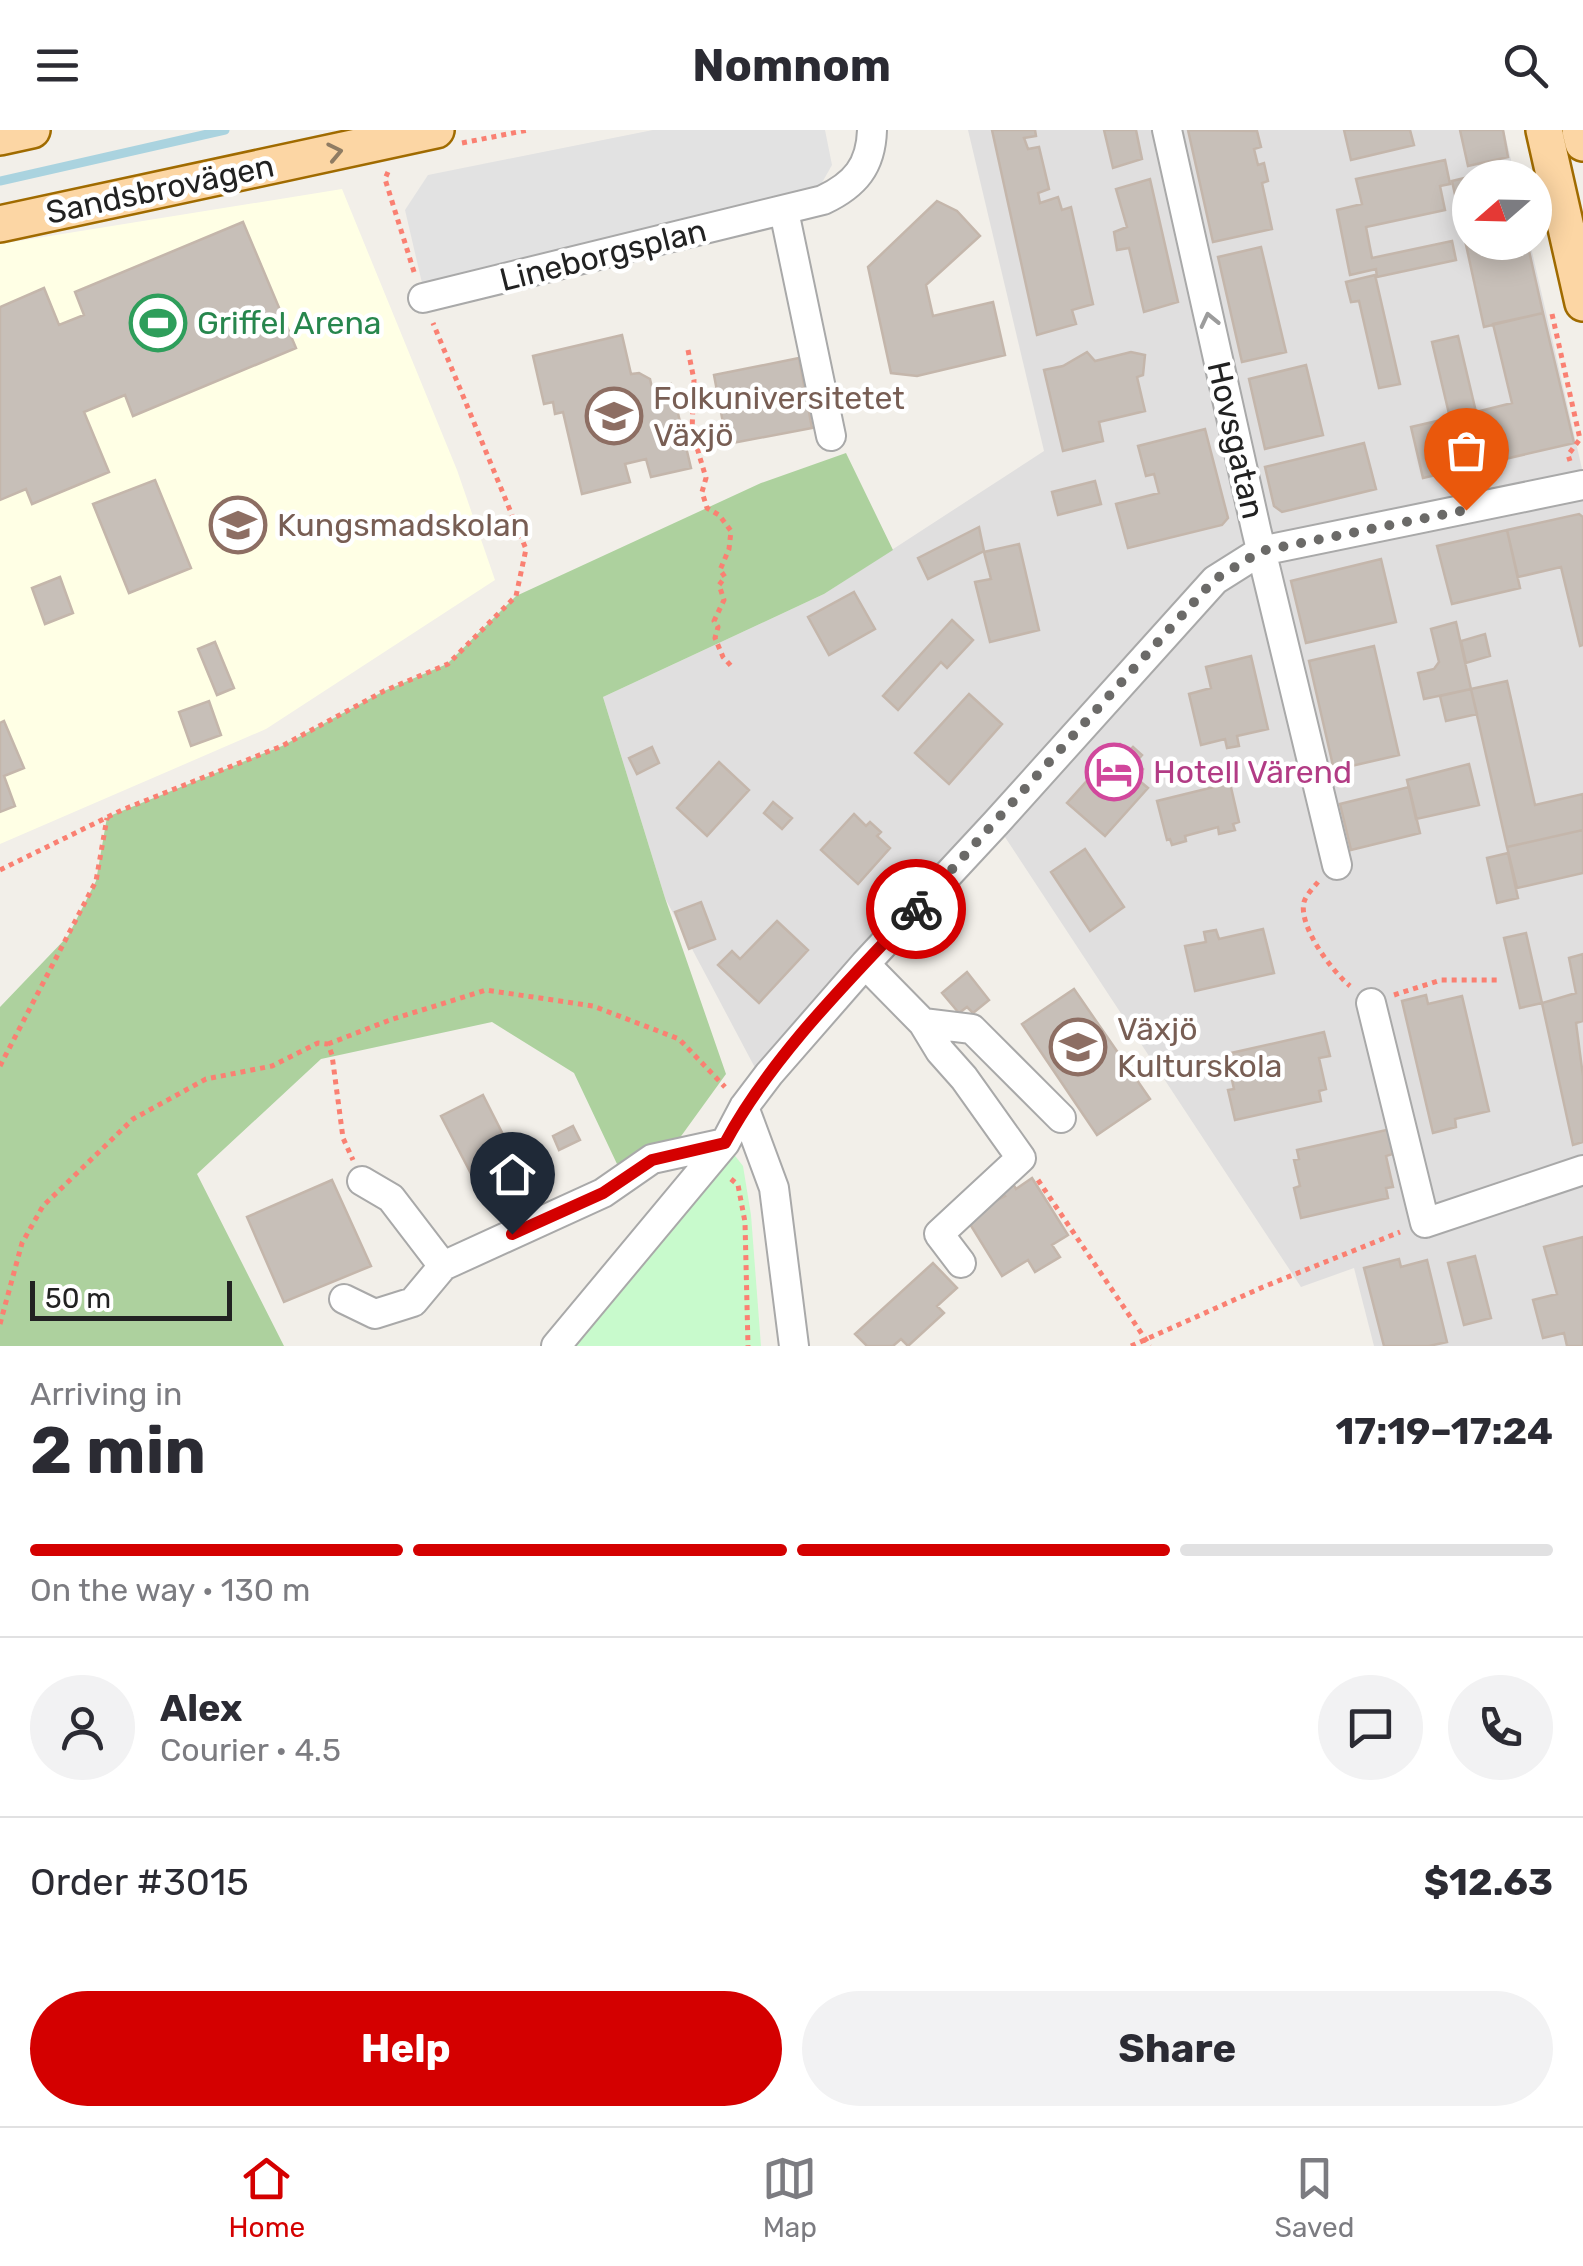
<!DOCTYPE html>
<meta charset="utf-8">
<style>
:root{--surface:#fff;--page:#f2f2f3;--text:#2b2b33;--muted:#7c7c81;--line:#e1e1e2;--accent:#d40000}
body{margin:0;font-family:Rubik,sans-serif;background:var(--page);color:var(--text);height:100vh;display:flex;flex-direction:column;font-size:38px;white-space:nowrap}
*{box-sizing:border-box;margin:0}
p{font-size:32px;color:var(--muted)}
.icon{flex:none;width:55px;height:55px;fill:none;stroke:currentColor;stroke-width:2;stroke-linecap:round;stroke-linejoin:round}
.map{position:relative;height:1216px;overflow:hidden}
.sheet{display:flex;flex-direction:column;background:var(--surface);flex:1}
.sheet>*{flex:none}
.needle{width:65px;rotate:250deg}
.tools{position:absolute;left:1452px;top:30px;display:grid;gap:20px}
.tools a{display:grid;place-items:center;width:100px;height:100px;border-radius:50%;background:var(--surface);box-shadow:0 5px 25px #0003;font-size:50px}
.scale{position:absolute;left:30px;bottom:25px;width:202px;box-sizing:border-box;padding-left:10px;border:5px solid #222;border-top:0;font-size:28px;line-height:35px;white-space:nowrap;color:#222;-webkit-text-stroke:8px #fff;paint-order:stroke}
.pin{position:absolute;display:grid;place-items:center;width:85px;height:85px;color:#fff;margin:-102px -42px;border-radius:50% 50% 50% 0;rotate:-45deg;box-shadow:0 0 10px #0007}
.pin .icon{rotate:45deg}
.courier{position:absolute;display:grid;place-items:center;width:100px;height:100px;margin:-50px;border:8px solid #d40000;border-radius:50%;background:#fff;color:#222;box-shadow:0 2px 12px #0007}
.overview em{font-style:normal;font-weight:700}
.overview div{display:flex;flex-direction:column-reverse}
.overview{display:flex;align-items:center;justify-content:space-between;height:170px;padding:0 30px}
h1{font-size:65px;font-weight:700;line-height:75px}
.bar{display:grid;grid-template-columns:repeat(4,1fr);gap:15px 10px;align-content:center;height:120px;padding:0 30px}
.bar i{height:12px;border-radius:8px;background:var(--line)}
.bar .active{background:var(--accent)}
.bar p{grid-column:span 4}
.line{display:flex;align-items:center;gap:25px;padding:0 30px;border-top:2px solid var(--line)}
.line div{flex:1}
.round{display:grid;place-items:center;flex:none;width:105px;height:105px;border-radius:52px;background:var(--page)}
.primary-button{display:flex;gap:20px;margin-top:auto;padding:20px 30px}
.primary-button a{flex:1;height:115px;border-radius:60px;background:var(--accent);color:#fff;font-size:40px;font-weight:700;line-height:115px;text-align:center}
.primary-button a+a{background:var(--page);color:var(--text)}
header{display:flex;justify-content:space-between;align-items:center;height:130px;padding:0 30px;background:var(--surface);font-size:45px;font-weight:700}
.tab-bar{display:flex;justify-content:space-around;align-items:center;height:140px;border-top:2px solid var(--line);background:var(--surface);font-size:28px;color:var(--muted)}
.tab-bar a{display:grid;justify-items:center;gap:5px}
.tab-bar .active{color:var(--accent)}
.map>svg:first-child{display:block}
.residential{fill:#e0dfdf}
.education{fill:#ffffe5}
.forest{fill:#add19e}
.park{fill:#c8facc}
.parking{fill:#e2e2e2}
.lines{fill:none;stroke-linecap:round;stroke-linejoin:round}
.stream{stroke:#aad3df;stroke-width:9}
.building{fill:#c7bfb8;stroke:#c4b6ab;stroke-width:2.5}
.minor-casing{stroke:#a9a9a9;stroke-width:32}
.major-casing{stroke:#a06b00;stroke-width:40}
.path{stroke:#fa8072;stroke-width:5;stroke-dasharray:5 5;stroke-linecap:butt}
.minor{stroke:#fff;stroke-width:28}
.major{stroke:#fcd6a4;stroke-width:35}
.oneway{stroke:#8f7c63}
.oneway2{stroke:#9c9c9c}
.done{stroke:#6b6a68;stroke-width:10;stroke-dasharray:0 18}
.route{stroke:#d40000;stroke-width:12}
.labels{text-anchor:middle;stroke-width:9;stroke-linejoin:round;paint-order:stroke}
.street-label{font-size:32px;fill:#222;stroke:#fff}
.leisure-label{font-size:32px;fill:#27864d;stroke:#fff;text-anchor:start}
.education-label{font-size:32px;fill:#785e54;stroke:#fff;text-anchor:start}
.hotel-label{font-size:32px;fill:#b23c85;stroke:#fff;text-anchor:start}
</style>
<header><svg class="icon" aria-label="menu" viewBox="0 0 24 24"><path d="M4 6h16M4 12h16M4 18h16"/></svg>Nomnom<svg class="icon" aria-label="search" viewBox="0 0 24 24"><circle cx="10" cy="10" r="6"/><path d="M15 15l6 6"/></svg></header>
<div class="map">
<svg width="1583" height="1216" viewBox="0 0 1583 1216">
<rect width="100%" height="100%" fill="#f2efe9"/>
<path class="residential" d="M968,0h536l11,47 -45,1v64l60,1 53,230v873h-209l-20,-78 -53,19 -298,-453 -233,262 -105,-198 -62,-201 221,-103 220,-143z"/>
<path class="education" d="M342,59l115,281 38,110 -229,149 -266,115v-600z"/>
<path class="forest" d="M846,323l47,97 -69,44 -221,103 62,201 61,176 -47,65 -62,25 -43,-91 -82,-51 -171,37 -124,115 87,172h-284v-339l68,-71 28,-55 11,-64 175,-71 102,-55 63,-27 69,-68 245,-113z"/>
<path class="park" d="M725,1013l18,23 8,49 10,131h-205z"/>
<path class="parking" d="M653,0h172l7,35 -13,23 -397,95 -17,-73 23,-35z"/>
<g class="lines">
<path class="stream" d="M0,51l225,-51"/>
</g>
<path class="building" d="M992,0h43l1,6 -12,2 4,11 11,-2 10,42 -11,4 2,10 18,-6 4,13 9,-3 22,97 -21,6 4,14 -39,11z
M1104,0h32l6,29 -29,9z
M1188,0l69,1 4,16 -7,2 4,16 6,-2 4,18 -6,2 10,46 -59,13z
M1344,0h66l4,15 -63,15z
M1460,0h43l5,27 -40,9z
M1445,30l5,24 -10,2 5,24 -79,17 6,31 80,-17 4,19 -79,17 -1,-8 -26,6 -13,-65 25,-6 -6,-25z
M1511,37l2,11h-43v64h57l16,71 -59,14 -32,-146z
M1150,49l28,123 -34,10 -15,-64 -12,2 -3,-18 13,-5 -11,-38z
M937,71l20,10 23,25 -54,49 7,31 60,-14 12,53 -88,21 -26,-3 -23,-106z
M243,92l53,126 -163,68 -8,-21 -41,17 25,60 -77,32 -6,-15 -26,11v-193l44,-19 15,37 25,-10 -9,-23z
M1261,117l25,105 -44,10 -24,-105z
M1375,145l25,109 -21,4 -20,-87 -8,1 -5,-20z
M1543,183l31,130 -151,35 -12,-51 39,-9 -18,-76 26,-6 18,76 36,-9 -19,-79z
M622,205l9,39 8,-1 11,6 2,9 19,-4 20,84 -40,9 -5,-18 -21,5 5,18 -48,12 -19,-82 -8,2 -2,-12 -9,2 -11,-48z
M1087,222l8,9 36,-9 14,3 -2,20 -6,2 8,34 -46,11 4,19 -40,10 -19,-81 19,-4z
M799,228l13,70 -85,16 -13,-69z
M1306,235l17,70 -58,14 -16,-70z
M1205,299l23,89 -6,7 -94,23 -12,-44 43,-11 -5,-19 -8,2 -8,-30z
M1364,313l12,46 -94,23 -8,-6 -9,-39z
M155,350l36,88 -62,25 -36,-89z
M1095,351l6,23 -43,11 -6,-23z
M1579,384l4,3v128l-3,1 -19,-79 -43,10 -11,-47z
M979,397l5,24 -56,28 -10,-21z
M1507,400l13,58 -68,16 -15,-58z
M1019,414l20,86 -49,12 -15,-60 16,-3 -7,-27z
M1381,429l15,63 -90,21 -15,-62z
M60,447l13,36 -28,11 -13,-36z
M854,462l21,37 -46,26 -21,-38z
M952,490l21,20 -26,28 -6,-6 -43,48 -15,-14z
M1456,492l15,67 -47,10 -6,-26 16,-4 5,-7 -8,-33z
M1485,504l5,22 -24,7 -5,-22z
M215,512l19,46 -17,7 -19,-46z
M1374,516l25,109 -65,15 -25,-109z
M1251,526l17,73 -31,7 2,10 -12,2 -2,-9 -24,6 -12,-51 22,-6 -5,-21z
M1507,551l28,124 48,-11v36l-76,17 -36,-158z
M1471,559l6,25 -31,7 -6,-25z
M969,564l33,30 -53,60 -34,-31z
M209,571l12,34 -30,11 -12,-34z
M4,591l20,47 -20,8 11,30 -15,6v-89z
M1120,614l8,8 5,-5 9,8 -6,7 7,7 -7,9 12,10 -43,48 -38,-33z
M652,617l7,16 -22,11 -8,-16z
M719,632l30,28 -42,46 -30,-28z
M1469,634l10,41 -63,14 -9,-39z
M1230,653l9,39 -6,2 2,6 -16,4 -1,-7 -33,9 1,5 -14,4 -2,-6 -3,1 -10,-39z
M1409,657l11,46 -69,17 -11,-46z
M773,672l19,16 -10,11 -18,-16z
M854,684l12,12 4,-4 11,10 -4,4 13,12 -32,36 -37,-34z
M1583,700v43l-66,15 -10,-41z
M1085,719l39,58 -34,24 -39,-59z
M1508,723l10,45 -21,5 -10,-45z
M701,772l14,37 -26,10 -14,-37z
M777,791l31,29 -49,53 -41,-38 14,-14 8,8z
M1263,799l11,44 -79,18 -10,-45 21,-4 -2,-10 12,-2 3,9z
M1526,803l16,70 -22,5 -16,-70z
M1583,824v67l-7,2 7,53v66l-10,3 -31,-142 34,-10 -7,-35z
M967,842l22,28 -16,13 -6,-6 -8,6 -17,-20z
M1074,859l76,110 -53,36 -75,-111z
M1426,865l2,9 34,-8 27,115 -34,8 1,8 -23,6 -31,-132z
M1324,902l6,24 -11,2 7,31 -7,2 2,10 -86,19 -7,-30 6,-1 -6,-27 5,-1 -2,-8z
M483,965l36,71 -41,21 -37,-71z
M573,996l7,14 -21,10 -6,-14z
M1391,999l5,24 -10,3 7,31 -7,1 2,10 -87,20 -7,-30 6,-2 -6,-26 5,-1 -2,-9z
M1032,1048l36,57 -16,10 8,12 -25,15 -7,-12 -26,16 -37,-60 40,-20 -6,-8 12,-8 5,9z
M332,1050l39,86 -87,36 -37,-85z
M1583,1107v109h-16l-3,-13 -21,5 -10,-38 24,-6 -13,-47z
M1475,1126l16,62 -27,7 -16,-62z
M1399,1129l2,8 26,-7 20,82 -18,4h-45l-20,-78z
M933,1133l24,25 -20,18 7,7 -36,33 -7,-7 -8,7h-26l-12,-12z"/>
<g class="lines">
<g class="minor-casing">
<path id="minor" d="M1167,0l89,399 81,336
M784,81l47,225
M423,168l400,-98c32,-15 48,-34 49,-70
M865,834l58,59 49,6 89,89
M1371,873l54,220 158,-53
M923,893l17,28 24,27 57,80 -82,76 22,29
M744,977l30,81 20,158
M362,1051l29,17 52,68
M344,1169l31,15 38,-12 30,-36 160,-73 49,-34 73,-16
M556,1216l169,-203 19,-36 25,-33 96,-110 131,-141 219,-243 46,-29 322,-66"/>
</g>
<g class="major-casing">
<path id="major" d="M1544,0l39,173
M1580,0l3,13
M0,7l32,-7
M0,94l436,-94"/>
</g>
<path class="path" d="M462,13l66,-13
M388,42l-3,7 30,96
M1552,184l28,125 -12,16 2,6
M688,220l6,30 -2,51 14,47 -4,14 5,16 12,7 12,16 -2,18 -9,21 5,7 -6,8 5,15 -10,21 4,6 -3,11 8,19 10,11
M0,740l122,-60 160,-64 102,-55 64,-27 68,-68 10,-47 -93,-226
M1318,752c-5,6 -12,13 -14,20 -6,25 29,70 46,84
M1394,865l47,-15h58
M328,914l62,-24 96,-30 107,16 86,33 46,48
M0,936l96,-185 11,-63
M731,1049l7,6 7,37 3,124
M1038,1050l112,166
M0,1194l22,-81 21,-37 90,-87 73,-40 66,-13 46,-23 10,1 4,11 11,83 10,22
M1131,1216l132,-59 137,-55"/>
<use href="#minor" class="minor"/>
<use href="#major" class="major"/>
</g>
<defs><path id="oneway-chevron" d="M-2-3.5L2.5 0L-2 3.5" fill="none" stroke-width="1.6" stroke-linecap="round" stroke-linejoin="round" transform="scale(2.5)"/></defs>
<use class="oneway" href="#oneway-chevron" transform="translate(335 22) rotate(-12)"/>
<use class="oneway2" href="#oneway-chevron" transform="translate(1209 190) rotate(-103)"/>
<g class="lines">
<path class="done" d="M916,779l298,-329 47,-29 205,-41"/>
<path class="route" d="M512,1104l91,-41 49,-33 73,-17c46,-86 124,-163 191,-234"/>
</g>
<defs>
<g id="stadium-ring" transform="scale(2.875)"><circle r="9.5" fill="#fff" stroke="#2e9e5b" stroke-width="1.5"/><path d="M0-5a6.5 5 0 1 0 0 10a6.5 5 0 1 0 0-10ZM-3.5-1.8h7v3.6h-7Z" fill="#2e9e5b"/></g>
<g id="university-ring" transform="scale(2.875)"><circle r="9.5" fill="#fff" stroke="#8d6e63" stroke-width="1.5"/><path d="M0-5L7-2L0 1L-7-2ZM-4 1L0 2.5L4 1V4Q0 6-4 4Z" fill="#8d6e63"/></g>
<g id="school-ring" transform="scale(2.875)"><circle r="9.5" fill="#fff" stroke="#8d6e63" stroke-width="1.5"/><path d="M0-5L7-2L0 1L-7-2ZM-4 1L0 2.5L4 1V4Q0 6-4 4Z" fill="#8d6e63"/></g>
<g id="hotel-ring" transform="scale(2.875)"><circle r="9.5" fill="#fff" stroke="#d1479c" stroke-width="1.5"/><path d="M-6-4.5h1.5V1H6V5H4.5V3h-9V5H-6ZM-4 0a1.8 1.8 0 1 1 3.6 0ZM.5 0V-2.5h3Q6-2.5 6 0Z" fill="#d1479c"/></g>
</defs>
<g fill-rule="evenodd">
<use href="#stadium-ring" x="158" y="193"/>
<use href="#university-ring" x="614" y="286"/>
<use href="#school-ring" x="238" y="395"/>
<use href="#hotel-ring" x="1114" y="642"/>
<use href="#school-ring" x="1078" y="917"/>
</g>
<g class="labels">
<g class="street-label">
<text transform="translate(160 59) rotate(-12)" y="11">Sandsbrovägen</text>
<text transform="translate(603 125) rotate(-14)" y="11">Lineborgsplan</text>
<text transform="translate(1236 310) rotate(77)" y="11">Hovsgatan</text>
</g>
<g class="leisure-label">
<text x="197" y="204">Griffel Arena</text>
</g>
<g class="education-label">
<text x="653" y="279">Folkuniversitetet<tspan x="653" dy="37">Växjö</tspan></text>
<text x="277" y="406">Kungsmadskolan</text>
<text x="1117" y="910">Växjö<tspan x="1117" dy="37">Kulturskola</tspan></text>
</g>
<g class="hotel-label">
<text x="1153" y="653">Hotell Värend</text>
</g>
</g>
</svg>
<div class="tools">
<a><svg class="needle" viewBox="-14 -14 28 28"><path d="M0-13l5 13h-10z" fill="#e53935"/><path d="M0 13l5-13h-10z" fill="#7c7c81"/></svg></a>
</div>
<div class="scale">50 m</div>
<div class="pin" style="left:1466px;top:380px;background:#ea580c"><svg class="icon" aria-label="bag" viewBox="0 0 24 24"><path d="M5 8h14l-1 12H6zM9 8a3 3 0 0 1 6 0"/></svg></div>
<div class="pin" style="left:512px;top:1104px;background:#1f2937"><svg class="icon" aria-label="home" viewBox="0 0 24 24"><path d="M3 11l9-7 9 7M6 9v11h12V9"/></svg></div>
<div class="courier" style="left:916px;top:779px"><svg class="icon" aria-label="bike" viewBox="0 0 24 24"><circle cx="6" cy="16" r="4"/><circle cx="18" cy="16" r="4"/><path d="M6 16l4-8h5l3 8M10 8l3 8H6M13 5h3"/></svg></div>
</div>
<section class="sheet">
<div class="overview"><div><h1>2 min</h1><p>Arriving in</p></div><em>17:19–17:24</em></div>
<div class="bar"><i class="active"></i><i class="active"></i><i class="active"></i><i></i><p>On the way · 130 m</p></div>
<div class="line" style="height:180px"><a class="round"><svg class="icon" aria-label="person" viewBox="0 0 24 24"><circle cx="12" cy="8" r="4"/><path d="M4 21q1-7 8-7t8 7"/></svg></a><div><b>Alex</b><p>Courier · 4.5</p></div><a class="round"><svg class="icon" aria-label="chat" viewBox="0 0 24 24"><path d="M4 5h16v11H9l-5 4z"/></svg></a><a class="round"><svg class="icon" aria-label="phone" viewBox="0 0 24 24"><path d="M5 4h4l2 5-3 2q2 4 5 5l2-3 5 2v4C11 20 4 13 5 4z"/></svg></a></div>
<div class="line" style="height:130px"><div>Order #3015</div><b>$12.63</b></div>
<div class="primary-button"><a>Help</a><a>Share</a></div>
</section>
<nav class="tab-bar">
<a class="active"><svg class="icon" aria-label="home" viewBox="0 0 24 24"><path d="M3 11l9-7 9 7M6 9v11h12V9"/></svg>Home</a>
<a><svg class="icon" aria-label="map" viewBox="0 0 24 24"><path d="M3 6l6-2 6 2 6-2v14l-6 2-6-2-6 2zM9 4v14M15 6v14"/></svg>Map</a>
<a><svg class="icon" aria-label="saved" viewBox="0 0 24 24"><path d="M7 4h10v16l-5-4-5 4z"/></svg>Saved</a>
</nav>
